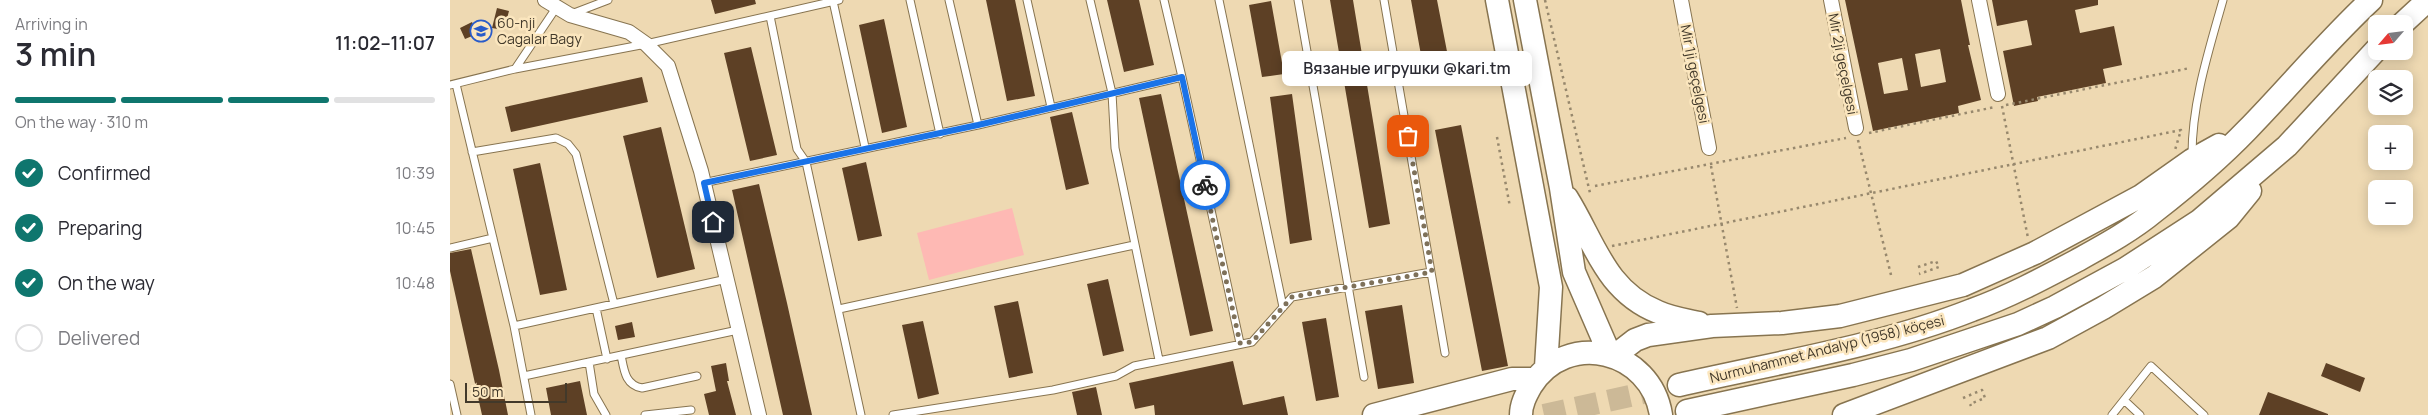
<!DOCTYPE html>
<meta charset="utf-8">
<style>
:root{--surface:#fff;--page:#f7f7f7;--text:#2b2b33;--muted:#7c7c81;--line:#e1e1e2;--accent:#0f766e}
body{margin:0;font-family:Manrope,sans-serif;background:var(--page);color:var(--text);height:100vh;display:flex;flex-direction:column;font-size:19px;white-space:nowrap}
*{box-sizing:border-box;margin:0}
p{font-size:16px;color:var(--muted)}
.icon{flex:none;width:28px;height:28px;fill:none;stroke:currentColor;stroke-width:2;stroke-linecap:round;stroke-linejoin:round}
.map{position:relative;flex:1;overflow:hidden}
.sheet{display:flex;flex-direction:column;background:var(--surface);width:450px}
.sheet>*{flex:none}
.needle{width:32px;rotate:242deg}
.fabs{position:absolute;left:1918px;top:15px;display:grid;gap:10px}
.fabs a{display:grid;place-items:center;width:45px;height:45px;border-radius:8px;background:var(--surface);box-shadow:0 2px 12px #0003;font-size:25px}
.scale{position:absolute;left:15px;bottom:12px;width:102px;box-sizing:border-box;padding-left:5px;border:2px solid #42392a;border-top:0;font-size:14px;line-height:18px;white-space:nowrap;color:#42392a;-webkit-text-stroke:4px #fbe6be;paint-order:stroke}
.pin{position:absolute;display:grid;place-items:center;width:42px;height:42px;color:#fff;margin:-21px;border-radius:10px;box-shadow:0 2px 8px #0006}
.courier{position:absolute;display:grid;place-items:center;width:50px;height:50px;margin:-25px;border:4px solid #1a73e8;border-radius:50%;background:#fff;color:#222;box-shadow:0 1px 6px #0007}
.bubble{position:absolute;height:35px;border-radius:8px;background:var(--surface);box-shadow:0 2px 12px #0003;font-size:16px;font-weight:600;line-height:35px;text-align:center}
.headline em{font-style:normal;font-weight:600}
.headline div{display:flex;flex-direction:column-reverse}
.headline{display:flex;align-items:center;justify-content:space-between;height:85px;padding:0 15px}
h1{font-size:32px;font-weight:600;line-height:38px}
.bar{display:grid;grid-template-columns:repeat(4,1fr);gap:8px 5px;align-content:center;height:60px;padding:0 15px}
.bar i{height:6px;border-radius:4px;background:var(--line)}
.bar .current{background:var(--accent)}
.bar p{grid-column:span 4}
ol{padding:0 15px;list-style:none}
li{display:flex;align-items:center;gap:15px;height:55px}
li p{margin-inline-start:auto}
li .icon{padding:5px;border-radius:50%;background:var(--accent);color:#fff;stroke-width:4}
li:last-child{color:var(--muted)}
li i{width:28px;height:28px;border:2px solid var(--line);border-radius:50%}
main{display:flex;flex:1;min-height:0}
.map>svg:first-child{display:block}
.green{fill:#feb9b4}
.building{fill:#5d4025;fill-rule:evenodd}
.lines{fill:none;stroke-linecap:round;stroke-linejoin:round}
.primary-tunnel{stroke:#ccb997;stroke-width:22;stroke-dasharray:22 11;stroke-linecap:butt}
.lane-casing{stroke:#877450;stroke-width:9}
.street-casing{stroke:#877450;stroke-width:16}
.primary-casing{stroke:#877450;stroke-width:25}
.path{stroke:#97886d;stroke-width:2.5;stroke-dasharray:2.5 4;stroke-linecap:butt}
.lane{stroke:#fff;stroke-width:7}
.street{stroke:#fff;stroke-width:14}
.primary{stroke:#fff;stroke-width:22}
.done{stroke:#7e715a;stroke-width:5;stroke-dasharray:0 9}
.route{stroke:#1a73e8;stroke-width:6}
.labels{text-anchor:middle;stroke-width:5;stroke-linejoin:round;paint-order:stroke}
.poi-label{font-size:14px;fill:#42392a;stroke:#fbe6be;text-anchor:start}
.street-label{font-size:14px;fill:#42392a;stroke:#fbe6be}
</style>
<main>
<section class="sheet">
<div class="headline"><div><h1>3 min</h1><p>Arriving in</p></div><em>11:02–11:07</em></div>
<div class="bar"><i class="current"></i><i class="current"></i><i class="current"></i><i></i><p>On the way · 310 m</p></div>
<ol>
<li><svg class="icon" aria-label="check" viewBox="0 0 24 24"><path d="M5 12l5 5 9-10"/></svg>Confirmed<p>10:39</p></li>
<li><svg class="icon" aria-label="check" viewBox="0 0 24 24"><path d="M5 12l5 5 9-10"/></svg>Preparing<p>10:45</p></li>
<li><svg class="icon" aria-label="check" viewBox="0 0 24 24"><path d="M5 12l5 5 9-10"/></svg>On the way<p>10:48</p></li>
<li><i></i>Delivered</li>
</ol>
</section>
<div class="map">
<svg width="1978" height="415" viewBox="0 0 1978 415">
<rect width="100%" height="100%" fill="#eed9b2"/>
<path class="green" d="M562,208l12,47 -95,25 -12,-47z"/>
<path class="building" d="M261,0h44l1,4 -41,10z
M536,0h29l20,96 -28,5z
M657,0h32l15,65 -30,7z
M880,0h23l37,224 -21,4z
M961,0h26l14,72 -26,5z
M1395,0h116l9,45h-2l13,55 -23,6 1,7 -86,18zM1490,49l6,33 -25,5 -6,-33zM1452,58l6,32 -24,4 -6,-31z
M1542,0h106v5l-23,5 5,23 34,-7 8,39 -19,4 3,14 -69,14 1,4 -24,5 -11,-55 29,-6 -5,-25 -30,6z
M821,1l13,73 -22,3 -13,-72z
M47,8l12,3 -5,19 -12,-2z
M434,19l23,108 -25,6 -23,-108z
M22,22l5,12 -12,5 -5,-11z
M301,47l26,108 -27,6 -26,-108z
M192,77l6,25 -137,30 -6,-25z
M711,94l52,237 -23,5 -51,-238z
M842,94l20,146 -22,4 -20,-147z
M622,112l17,72 -23,6 -16,-73z
M1011,125l47,241 -26,5 -47,-241z
M211,127l34,142 -38,9 -34,-142z
M416,162l16,74 -24,5 -16,-73z
M90,163l27,127 -27,5 -27,-126z
M309,184l28,119 25,112h-29l-51,-225z
M21,249l28,121 9,45h-26l-32,-144v-18z
M658,279l16,72 -21,5 -16,-72z
M568,301l15,72 -24,5 -15,-72z
M952,305l12,78 -36,6 -13,-78z
M876,318l13,79 -23,4 -14,-79z
M473,321l16,73 -21,5 -16,-74z
M182,322l3,15 -17,3 -3,-14z
M783,361l10,44 41,-9 4,19h-133l-1,-10 -19,4 -6,-26z
M276,363l3,18h-2l9,34h-27l-5,-21 12,-3 -5,-25z
M1876,363l39,15 -5,14 -39,-16z
M130,381l7,34h-36l-5,-27z
M646,387l6,28h-25l-5,-23z
M1818,392l60,22v1h-69z"/>
<g class="lines">
<path class="primary-tunnel" d="M1094,415l135,-30"/>
<g class="lane-casing">
<path id="lane" d="M460,0l30,134
M499,0l29,125
M577,0l24,107
M640,0l22,93 3,55 44,212
M769,0l64,307
M848,0l66,377
M934,0l61,353
M383,1l32,146
M124,13l34,-13
M320,16l27,133 9,13 55,253
M65,69l131,-25 193,-44
M732,77l58,266
M6,84l58,242 17,89
M0,85l65,-16 41,-61
M22,152l84,-14 12,6 8,10 38,150
M1742,155c0,-53 17,-105 31,-155
M253,183l275,-58 204,-48 -18,-77
M0,248l43,-10
M146,308l11,51
M389,309l295,-64
M64,326l213,-47
M171,355c3,15 4,30 21,33l55,-12
M139,362l5,32 12,21
M74,376l214,-46
M0,384l7,31
M1674,400l16,15
M195,415l46,-5
M443,415l160,-25 63,-14 18,-10 118,-24 40,-45 139,-25
M1662,415l39,-49 53,49"/>
</g>
<g class="street-casing">
<path id="street" d="M95,0l25,15 59,17 17,12 22,22 33,105 58,244
M1231,0l28,148
M1381,0l25,128
M1529,0l19,94"/>
</g>
<g class="primary-casing">
<path id="primary" d="M1047,0l54,287 -5,80
M1075,0l36,188 13,84 36,83
M1952,24l26,-24
M1117,198c27,43 38,93 91,114 13,6 28,8 41,11
M1163,357l22,-17 13,-5 64,-9 70,-3 58,-7 123,-31 72,-32 106,-57 51,-36 27,-15
M1229,385c96,-22 202,-39 293,-75 36,-13 70,-31 104,-49 27,-15 55,-30 79,-50 32,-25 64,-52 92,-81 42,-43 80,-89 124,-130
M1237,411l166,-36 58,-15 107,-36 37,-17 70,-38 74,-48 88,-75 89,-96
M924,415l138,-36h24
M1071,415c0,-11 5,-20 10,-29 36,-57 120,-36 130,29
M1394,415l204,-77 55,-30 51,-31 74,-59 22,-27"/>
</g>
<path class="path" d="M1095,0l45,193
M1556,105l184,-37
M1552,106l26,132
M1419,133l126,-26
M1047,137l13,70
M1408,140l33,135
M1261,166l26,142
M1145,186l251,-48
M1162,246l569,-116 -6,20
M1468,267l18,-6 3,6 -20,7
M1513,398l19,-8 3,8 -15,6 1,2"/>
<use href="#lane" class="lane"/>
<use href="#street" class="street"/>
<use href="#primary" class="primary"/>
</g>
<g class="lines">
<path class="done" d="M755,185l35,158 12,-1 40,-45 140,-25 -24,-136"/>
<path class="route" d="M263,222l-9,-39 274,-58 204,-48 23,108"/>
</g>
<defs>
<g id="school-ring" transform="scale(1.125)"><circle r="9.5" fill="#fbe6be" stroke="#295bc9" stroke-width="1.5"/><path d="M0-5L7-2L0 1L-7-2ZM-4 1L0 2.5L4 1V4Q0 6-4 4Z" fill="#295bc9"/></g>
</defs>
<g fill-rule="evenodd">
<use href="#school-ring" x="31" y="31"/>
</g>
<g class="labels">
<g class="poi-label">
<text x="47" y="28">60-nji<tspan x="47" dy="16">Cagalar Bagy</tspan></text>
</g>
<g class="street-label">
<text transform="translate(1393 64) rotate(79)" y="5">Mir 2ji geçelgesi</text>
<text transform="translate(1245 74) rotate(79)" y="5">Mir 1ji geçelgesi</text>
<text transform="translate(1377 349) rotate(-14)" y="5">Nurmuhammet Andalyp (1958) köçesi</text>
</g>
</g>
</svg>
<div class="fabs">
<a><svg class="needle" viewBox="-14 -14 28 28"><path d="M0-13l5 13h-10z" fill="#e53935"/><path d="M0 13l5-13h-10z" fill="#7c7c81"/></svg></a>
<a><svg class="icon" aria-label="layers" viewBox="0 0 24 24"><path d="M12 4l9 5-9 5-9-5zM3 14l9 5 9-5"/></svg></a>
<a>+</a>
<a>−</a>
</div>
<div class="scale">50 m</div>
<div class="pin" style="left:958px;top:136px;background:#ea580c"><svg class="icon" aria-label="bag" viewBox="0 0 24 24"><path d="M5 8h14l-1 12H6zM9 8a3 3 0 0 1 6 0"/></svg></div>
<div class="pin" style="left:263px;top:222px;background:#1f2937"><svg class="icon" aria-label="home" viewBox="0 0 24 24"><path d="M3 11l9-7 9 7M6 9v11h12V9"/></svg></div>
<div class="courier" style="left:755px;top:185px"><svg class="icon" aria-label="bike" viewBox="0 0 24 24"><circle cx="6" cy="16" r="4"/><circle cx="18" cy="16" r="4"/><path d="M6 16l4-8h5l3 8M10 8l3 8H6M13 5h3"/></svg></div>
<div class="bubble" style="left:832px;top:51px;width:250px">Вязаные игрушки @kari.tm</div>
</div>
</main>
